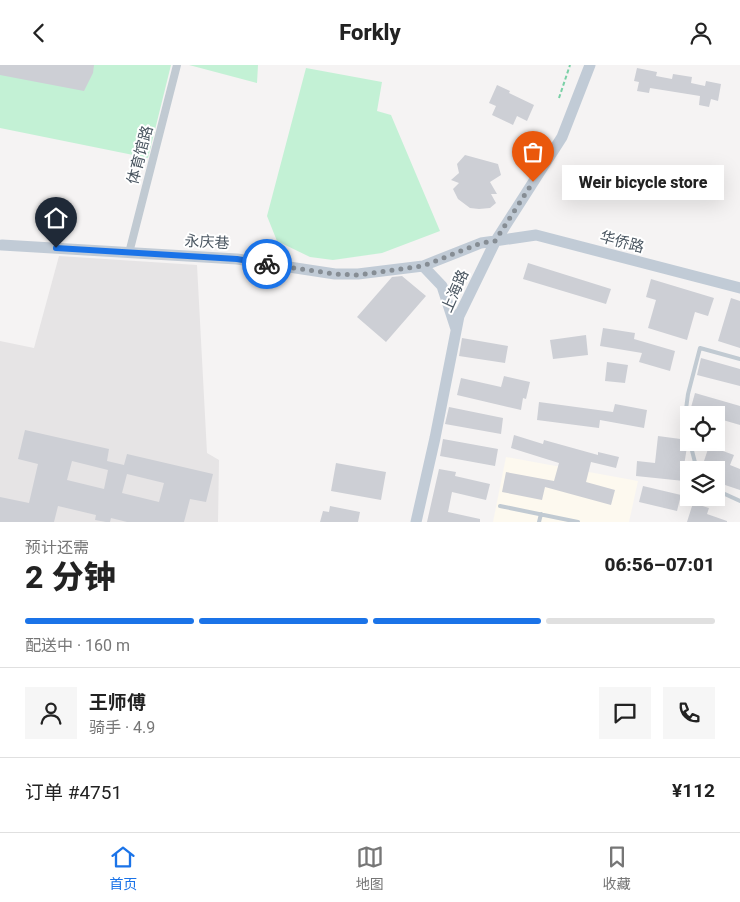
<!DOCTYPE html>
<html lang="zh">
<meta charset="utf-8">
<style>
:root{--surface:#fff;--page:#f6f6f6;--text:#222;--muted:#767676;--line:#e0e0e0;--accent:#1a73e8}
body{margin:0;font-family:Roboto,"Noto Sans SC",sans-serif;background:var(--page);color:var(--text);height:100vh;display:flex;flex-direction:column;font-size:19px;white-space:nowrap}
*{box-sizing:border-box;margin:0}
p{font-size:16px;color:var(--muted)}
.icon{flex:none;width:28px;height:28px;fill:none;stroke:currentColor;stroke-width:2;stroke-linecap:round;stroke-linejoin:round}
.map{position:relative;height:457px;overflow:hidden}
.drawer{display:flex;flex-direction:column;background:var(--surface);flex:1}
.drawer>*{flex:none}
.buttons{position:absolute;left:680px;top:341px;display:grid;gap:10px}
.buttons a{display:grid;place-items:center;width:45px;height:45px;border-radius:0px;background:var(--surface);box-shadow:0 5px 20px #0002;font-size:25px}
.pin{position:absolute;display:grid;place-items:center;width:42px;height:42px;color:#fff;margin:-51px -21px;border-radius:50% 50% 50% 0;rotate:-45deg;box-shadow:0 0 5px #0007}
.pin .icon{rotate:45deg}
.courier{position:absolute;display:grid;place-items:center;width:50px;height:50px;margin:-25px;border:4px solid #1a73e8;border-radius:50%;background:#fff;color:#222;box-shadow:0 1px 6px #0007}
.bubble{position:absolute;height:35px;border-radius:0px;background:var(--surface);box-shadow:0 5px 20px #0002;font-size:16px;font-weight:800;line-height:35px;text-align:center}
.overview em{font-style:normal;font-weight:800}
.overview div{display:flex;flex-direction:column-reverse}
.overview{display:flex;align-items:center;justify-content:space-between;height:85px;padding:0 25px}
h1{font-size:32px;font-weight:800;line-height:38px}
.bar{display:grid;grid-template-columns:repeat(4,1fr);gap:8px 5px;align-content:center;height:60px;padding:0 25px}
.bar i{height:6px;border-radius:4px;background:var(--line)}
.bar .active{background:var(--accent)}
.bar p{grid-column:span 4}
.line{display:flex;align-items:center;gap:12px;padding:0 25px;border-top:1px solid var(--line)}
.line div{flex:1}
.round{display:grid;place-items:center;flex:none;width:52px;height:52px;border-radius:0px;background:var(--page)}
header{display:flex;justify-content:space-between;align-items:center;height:65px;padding:0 25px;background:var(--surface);font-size:22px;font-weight:800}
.tab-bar{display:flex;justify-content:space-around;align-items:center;height:70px;border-top:1px solid var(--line);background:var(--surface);font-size:14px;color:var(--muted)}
.tab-bar a{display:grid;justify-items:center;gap:2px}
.tab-bar .active{color:var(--accent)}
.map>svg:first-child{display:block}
.commercial{fill:#fdf9ef}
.education{fill:#e6e4e5}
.green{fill:#c3f1d5}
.building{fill:#cdcfd5;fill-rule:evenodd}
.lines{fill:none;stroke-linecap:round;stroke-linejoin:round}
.path{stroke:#7ad0a6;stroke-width:2;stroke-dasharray:4 2.5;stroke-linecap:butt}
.lane{stroke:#c1cad2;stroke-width:4}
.street{stroke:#c1cad2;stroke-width:8}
.secondary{stroke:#c1cbd6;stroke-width:11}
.done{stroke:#868d94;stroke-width:5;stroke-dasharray:0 9}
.route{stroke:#1a73e8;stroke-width:6}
.labels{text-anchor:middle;stroke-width:4;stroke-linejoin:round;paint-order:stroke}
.street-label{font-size:15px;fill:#4a5661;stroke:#fff}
</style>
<header><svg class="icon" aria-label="back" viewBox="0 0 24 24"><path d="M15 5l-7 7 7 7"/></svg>Forkly<svg class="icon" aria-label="person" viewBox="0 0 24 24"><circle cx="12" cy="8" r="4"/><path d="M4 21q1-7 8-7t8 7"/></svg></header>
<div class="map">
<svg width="740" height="457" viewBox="0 0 740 457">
<rect width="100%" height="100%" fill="#f5f3f3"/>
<path class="commercial" d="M506,392l132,24 -9,41h-136z"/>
<path class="education" d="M59,191l138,9 10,188 12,7 -1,62h-218v-181l34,7z"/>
<path class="green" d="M0,0h171l-23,93 -148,-30z
M189,0h69l-1,18z
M306,3l76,14 -5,29 14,4 49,116 -58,22 -49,7 -23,-3 -33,-16 -10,-25z"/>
<path class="building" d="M0,0h94l-1,8 -9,18 -84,-16z
M637,3l20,4 -1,4 16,3 1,-5 19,3 -1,6 14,3 1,-5 15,3 -3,17 -7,-2 -2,8 -10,-2 1,-9 -50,-8 -1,5 -12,-2 2,-9 -5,-1z
M497,20l13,6 -1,2 25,12 -7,16 -10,-5 -4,9 -21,-10 4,-9 -7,-3z
M465,90l33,9 3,11 -11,7 7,12h-6l5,9 -6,5 -11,1 -9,-1 -12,-9 -5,-10 6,-6 -8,-3 8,-7 -2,-9z
M528,198l83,26 -5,15 -83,-25z
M402,211l24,20 -40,46 -29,-25 35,-40z
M651,214l63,19 -6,18 -13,-4 -8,28 -39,-12 8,-28 -10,-3z
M731,233l9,3v47l-22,-7z
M603,263l32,5 -1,6 41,12 -5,20 -31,-9 3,-9 -42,-7z
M586,270l2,20 -35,4 -3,-19z
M462,273l46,8 -3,17 -46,-7z
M701,293l39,11v17l-43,-11z
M607,297l21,3 -3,18 -20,-2z
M504,311l26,6 -4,17 -3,-1 -2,12 -64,-15 4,-17 40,9z
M695,328l45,13v19l-24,-7v-3h-10l-16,-4z
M539,337l74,10 2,-8 32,6 -3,18 -44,-8 -1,8 -62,-8z
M449,342l54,11 -2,16 -56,-10z
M25,365l84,19 -2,12 17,4 3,-11 86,20 -7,28 -16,-3 -6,23h-57l-16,-4 -1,4h-4l-11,-2 1,-5 -38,-9 -4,16h-54v-25l29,6 9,-39 -20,-5zM72,396l36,9 -4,19 -37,-9zM127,409l37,9 -5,19 -37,-9z
M514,370l29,9 1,-4 54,15v-3l21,5 -3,11 -25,-6 -5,20 29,8 -4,15 -66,-18 -3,13 -40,-8 4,-20 48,9 5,-18 -48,-15z
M658,371l30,4 -4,26h2l-2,15 -48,-5 1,-15 18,2z
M443,374l55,10 -3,17 -55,-10z
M709,381l25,9 -4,10 10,4v21l-24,-8v-12h-15z
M336,398l50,9 -5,28 -50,-9z
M439,404l17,3 -1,4 35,8 -4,16 -34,-8 -4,20 32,7v3h-53z
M643,421l38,9 -4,16 -38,-9z
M693,438l16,5 -2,6 20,7v1h-40z
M330,441l30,6 -2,10h-38l3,-11 6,1z"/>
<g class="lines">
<path class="path" d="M559,33l11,-33"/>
<path class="lane" d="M689,371l-3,-27 2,-15 12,-46 40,11
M690,378l7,27
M716,425l24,11
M500,441l78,16
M539,457l2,-8"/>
<path class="street" d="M129,188l48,-188"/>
<path class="secondary" d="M2,180l235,14 98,15h23l65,-8 58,-23 55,-8 204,53
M423,201l19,20 14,43
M416,457l19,-84 24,-122 36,-74 67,-105 28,-72"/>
</g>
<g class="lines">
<path class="done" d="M267,199l68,10 23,1 65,-9 58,-23 14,-2 38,-59"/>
<path class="route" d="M56,183l181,11 30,5"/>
</g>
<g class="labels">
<g class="street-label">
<text transform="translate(140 90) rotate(-75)" y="5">体育馆路</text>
<text transform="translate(207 177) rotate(3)" y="5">永庆巷</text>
<text transform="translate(622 177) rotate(15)" y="5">华侨路</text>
<text transform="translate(455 226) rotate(-66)" y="5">上海路</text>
</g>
</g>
</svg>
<div class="buttons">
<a><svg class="icon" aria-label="locate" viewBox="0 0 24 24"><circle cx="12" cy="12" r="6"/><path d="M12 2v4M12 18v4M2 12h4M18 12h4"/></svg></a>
<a><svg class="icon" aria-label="layers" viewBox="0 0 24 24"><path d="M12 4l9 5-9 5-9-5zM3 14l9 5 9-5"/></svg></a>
</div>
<div class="pin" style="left:533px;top:117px;background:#ea580c"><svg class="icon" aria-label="bag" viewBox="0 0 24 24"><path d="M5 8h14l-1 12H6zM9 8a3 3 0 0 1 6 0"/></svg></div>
<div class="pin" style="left:56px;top:183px;background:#1f2937"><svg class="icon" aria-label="home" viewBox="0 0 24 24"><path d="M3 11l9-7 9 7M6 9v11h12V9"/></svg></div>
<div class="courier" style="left:267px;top:199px"><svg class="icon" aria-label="bike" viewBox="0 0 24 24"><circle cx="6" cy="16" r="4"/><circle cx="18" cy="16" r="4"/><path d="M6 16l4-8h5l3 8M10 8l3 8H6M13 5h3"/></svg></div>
<div class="bubble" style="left:562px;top:100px;width:162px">Weir bicycle store</div>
</div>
<section class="drawer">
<div class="overview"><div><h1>2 分钟</h1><p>预计还需</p></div><em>06:56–07:01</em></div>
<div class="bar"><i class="active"></i><i class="active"></i><i class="active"></i><i></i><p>配送中 · 160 m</p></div>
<div class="line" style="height:90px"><a class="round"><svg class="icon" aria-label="person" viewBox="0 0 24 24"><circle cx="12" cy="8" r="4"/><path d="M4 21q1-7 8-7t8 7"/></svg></a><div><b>王师傅</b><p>骑手 · 4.9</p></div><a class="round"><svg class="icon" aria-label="chat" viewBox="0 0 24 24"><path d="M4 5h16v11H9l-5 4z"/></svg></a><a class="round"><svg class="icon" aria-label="phone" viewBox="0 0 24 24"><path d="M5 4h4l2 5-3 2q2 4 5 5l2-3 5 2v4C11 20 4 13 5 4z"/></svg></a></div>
<div class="line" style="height:65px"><div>订单 #4751</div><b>¥112</b></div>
</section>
<nav class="tab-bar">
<a class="active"><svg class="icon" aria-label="home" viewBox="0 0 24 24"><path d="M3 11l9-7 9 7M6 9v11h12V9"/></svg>首页</a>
<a><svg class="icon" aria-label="map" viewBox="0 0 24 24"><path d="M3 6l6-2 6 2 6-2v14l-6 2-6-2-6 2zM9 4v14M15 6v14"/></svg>地图</a>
<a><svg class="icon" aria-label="saved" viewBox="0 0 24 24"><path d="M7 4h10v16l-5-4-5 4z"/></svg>收藏</a>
</nav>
